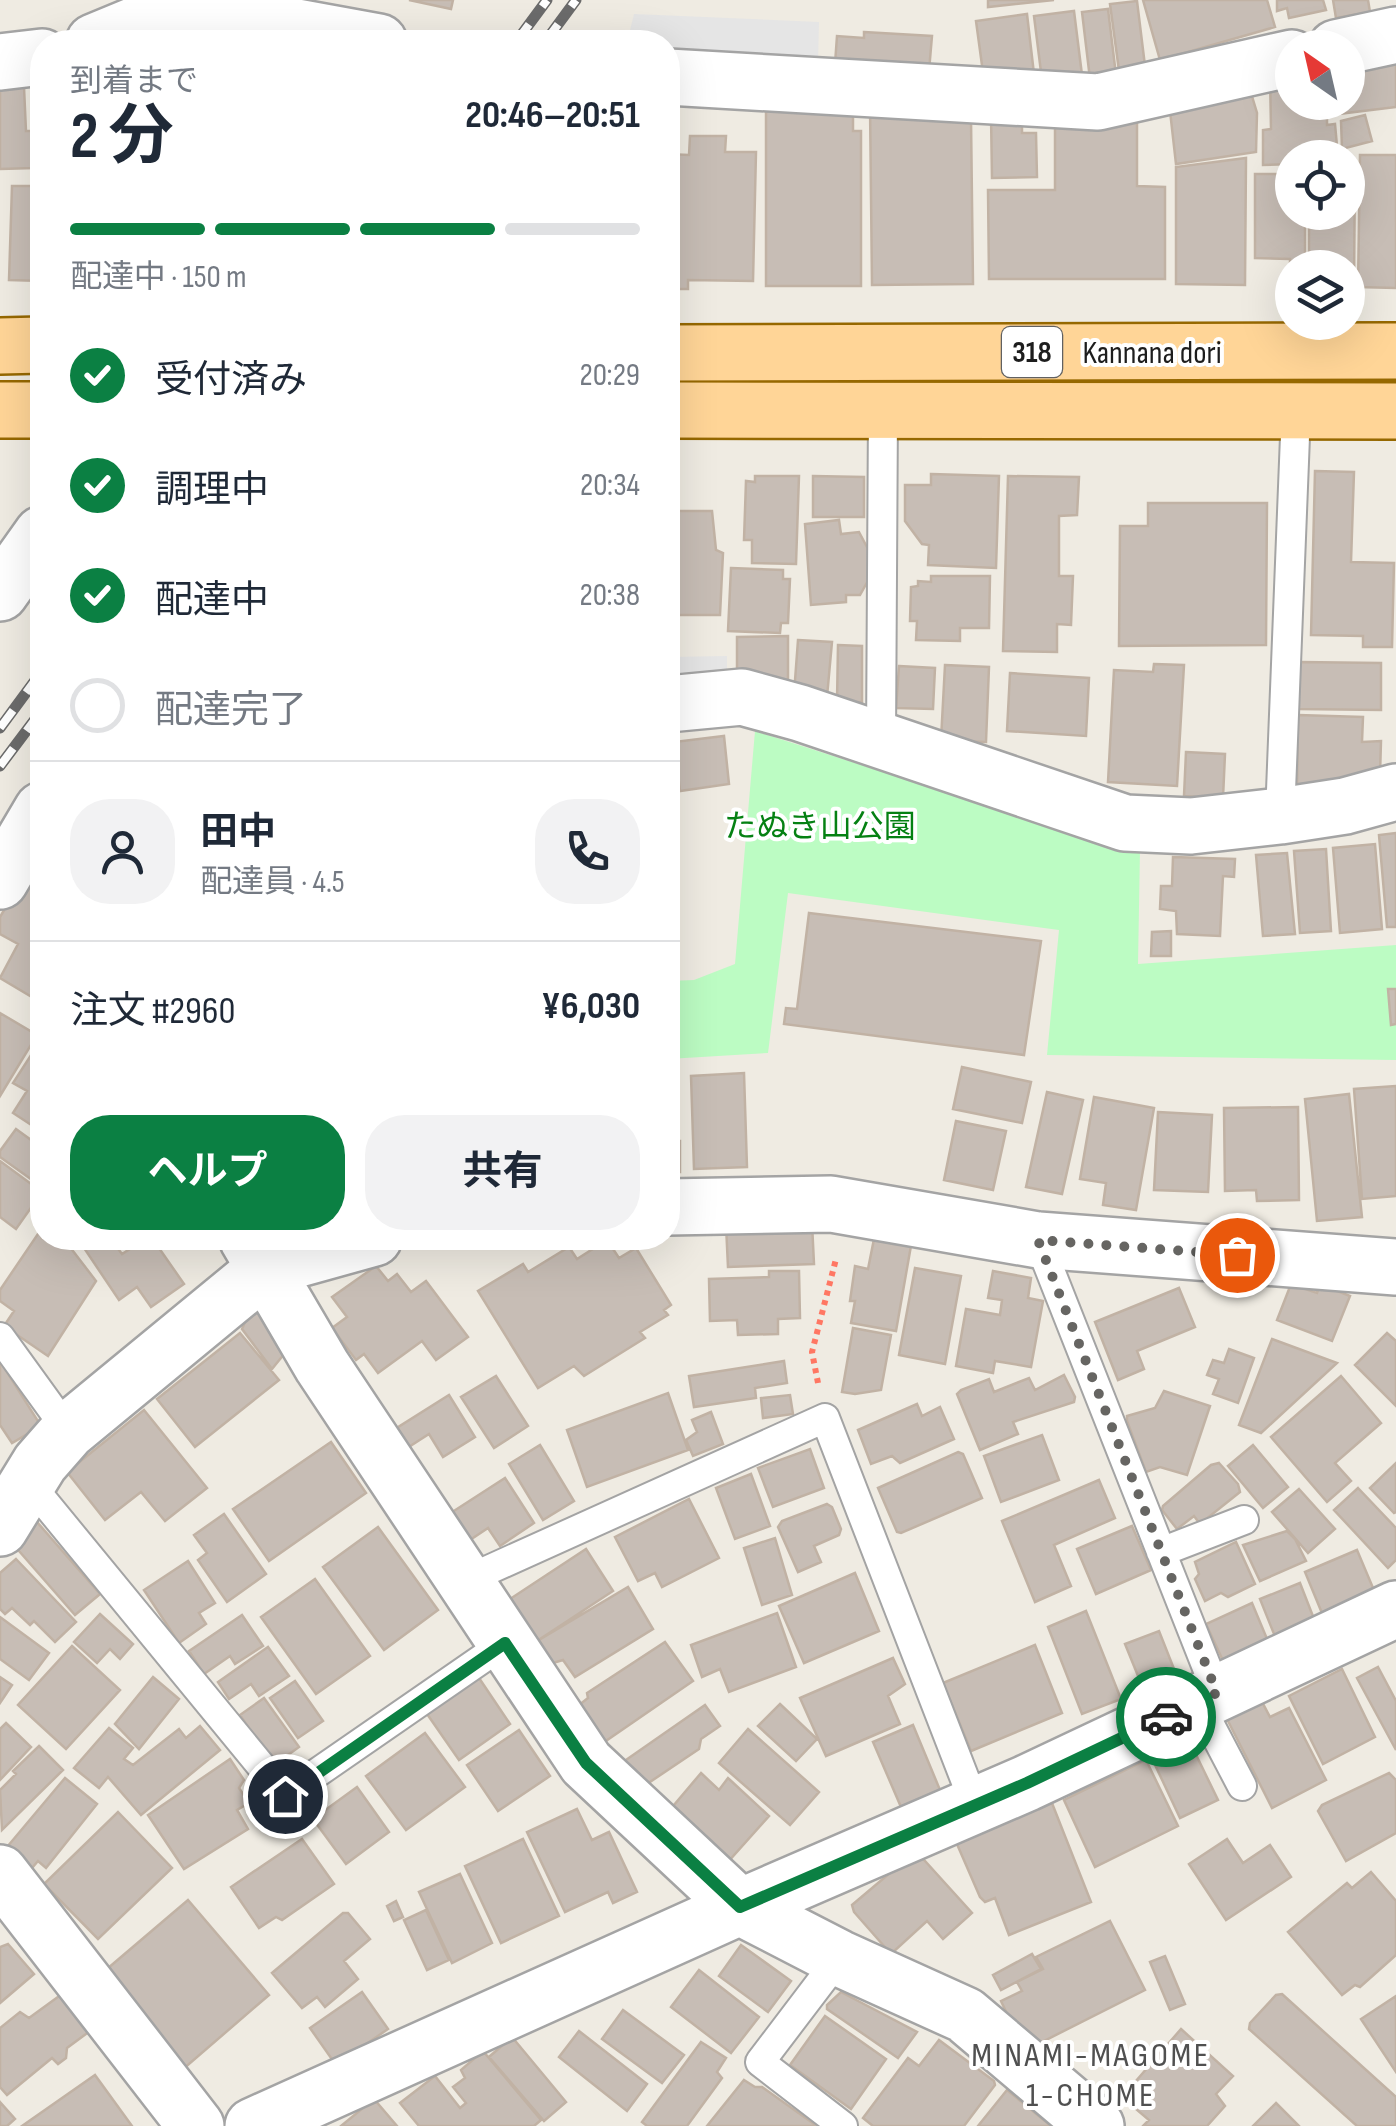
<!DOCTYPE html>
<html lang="ja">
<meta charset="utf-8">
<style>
:root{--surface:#fff;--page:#f2f2f3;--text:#1f2937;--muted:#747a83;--line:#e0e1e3;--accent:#0b8043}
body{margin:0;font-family:"Sofia Sans Condensed","Noto Sans JP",sans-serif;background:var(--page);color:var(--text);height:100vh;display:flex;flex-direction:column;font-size:38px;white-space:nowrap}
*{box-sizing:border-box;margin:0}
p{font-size:32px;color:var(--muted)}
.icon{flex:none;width:55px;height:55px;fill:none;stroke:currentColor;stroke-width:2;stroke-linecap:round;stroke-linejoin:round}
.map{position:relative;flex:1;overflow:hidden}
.side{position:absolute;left:30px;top:30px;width:650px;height:1220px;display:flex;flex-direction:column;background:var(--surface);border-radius:40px;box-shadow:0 10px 40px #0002}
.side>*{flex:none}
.needle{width:65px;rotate:326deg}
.fabs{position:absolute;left:1275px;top:30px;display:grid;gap:20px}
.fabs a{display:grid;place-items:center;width:90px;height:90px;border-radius:50%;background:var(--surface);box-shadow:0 10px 40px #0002;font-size:50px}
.pin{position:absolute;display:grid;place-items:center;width:85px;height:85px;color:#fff;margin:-42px;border:5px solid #fff;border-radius:50%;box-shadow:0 2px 10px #0007}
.courier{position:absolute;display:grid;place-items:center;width:100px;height:100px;margin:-50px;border:8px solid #0b8043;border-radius:50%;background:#fff;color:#222;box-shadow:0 2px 12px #0007}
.overview em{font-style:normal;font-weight:700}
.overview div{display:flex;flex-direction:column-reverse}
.overview{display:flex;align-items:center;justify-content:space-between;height:170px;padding:0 40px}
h1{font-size:65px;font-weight:700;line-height:75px}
.bar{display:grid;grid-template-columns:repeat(4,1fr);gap:15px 10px;align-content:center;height:120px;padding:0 40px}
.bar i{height:12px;border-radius:8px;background:var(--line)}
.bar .on{background:var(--accent)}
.bar p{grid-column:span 4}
.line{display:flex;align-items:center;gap:25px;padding:0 40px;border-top:2px solid var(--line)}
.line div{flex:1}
.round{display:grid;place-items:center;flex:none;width:105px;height:105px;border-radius:40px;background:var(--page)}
ol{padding:0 40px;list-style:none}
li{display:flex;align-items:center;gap:30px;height:110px}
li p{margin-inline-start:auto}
li .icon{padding:10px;border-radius:50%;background:var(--accent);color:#fff;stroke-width:4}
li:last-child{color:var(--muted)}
li i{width:55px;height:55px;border:5px solid var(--line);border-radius:50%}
.primary-button{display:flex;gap:20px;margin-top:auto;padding:20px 40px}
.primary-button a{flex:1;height:115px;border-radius:40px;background:var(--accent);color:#fff;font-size:40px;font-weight:700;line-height:115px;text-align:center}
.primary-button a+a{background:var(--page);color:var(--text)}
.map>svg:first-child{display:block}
.park{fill:#bcfcc3}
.parking{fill:#e5e5e5}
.building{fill:#c7bdb5;stroke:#c1b2a4;stroke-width:2.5}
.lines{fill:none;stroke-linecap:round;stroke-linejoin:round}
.service-casing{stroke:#a4a4a4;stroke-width:32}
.minor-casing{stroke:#a4a4a4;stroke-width:60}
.primary-casing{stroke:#966800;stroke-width:60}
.path{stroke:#ff7763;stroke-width:6;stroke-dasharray:5 5;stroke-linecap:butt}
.service{stroke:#fff;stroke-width:28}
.minor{stroke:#fff;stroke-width:55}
.primary{stroke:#ffd597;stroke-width:55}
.rail-casing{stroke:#6b6b6b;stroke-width:11}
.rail{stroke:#fff;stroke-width:8;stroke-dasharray:22;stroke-linecap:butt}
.done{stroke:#666562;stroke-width:10;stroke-dasharray:0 18}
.route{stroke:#0b8043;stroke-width:12}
.labels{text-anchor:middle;stroke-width:8;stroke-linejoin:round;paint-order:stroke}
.shield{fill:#fff;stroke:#616161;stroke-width:2.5}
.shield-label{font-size:30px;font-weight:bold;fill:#1d1d1d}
.street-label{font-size:32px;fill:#1d1d1d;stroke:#fff}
.park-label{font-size:32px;fill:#058113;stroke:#fff}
.neighbourhood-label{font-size:35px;letter-spacing:2.5px;fill:#505050;stroke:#fff}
</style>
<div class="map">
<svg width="1396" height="2126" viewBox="0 0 1396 2126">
<rect width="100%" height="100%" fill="#efebe2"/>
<path class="park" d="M755,731l347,111 38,8 -2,114 258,-19v115l-349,-5 12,-125 -271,-37 -20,160 -100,6v-78l26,-1 41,-16z"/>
<path class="parking" d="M634,14l185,8 -1,42 -150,-8v-14h-41z
M727,656v35l-59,1v-35z"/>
<path class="building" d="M409,0h44l-2,9z
M988,0h66l-66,7z
M1143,0h124l8,27 -115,33z
M1277,0h46l3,10 -37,8 -2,-10 -10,3z
M1333,0h35l2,12 -34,6z
M1137,1l9,73 -26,4 -10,-74z
M1108,9l8,66 -26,4 -8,-67z
M1074,11l8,64 -40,5 -8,-64z
M1027,14l7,60 -50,6 -8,-59z
M864,32l68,4 -3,35 -94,-7 2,-28 27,2z
M1396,55v52l-58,7 -1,-12h11v-41z
M1270,75l22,8v19h35v23l8,-1 3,33 -46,1v6l-29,1v-35l8,-1z
M1248,83l9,30 -1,39 -80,12 -7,-62z
M0,87h24l2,44h7l1,37 -34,1z
M42,87v87h-1l-6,-86z
M853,98v33h8v155h-95v-187z
M906,104v15l65,-1 2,166 -101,1 -2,-180z
M1022,114v19h14l1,44 -45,1 -1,-63z
M1365,115l7,26 -30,8 -1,-28z
M1055,119h82v67l28,1v92h-176l-1,-89h67z
M690,136h36l-1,16h31l-3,129 -65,-1v9h-20v-135l21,1z
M1360,155h36v133l-38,-1z
M1246,158l-1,127 -69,-1v-117z
M1348,163h7l-1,125h-6v-20h-39v-56h39z
M1255,174h37v38h13v53h-15v-6l-35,-1z
M12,186h30v95l-33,-1z
M1315,471l39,1 -3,90 43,1 -2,84h-29v-11l-52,-1z
M931,474l68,2 -3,92 -68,-3 1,-20 -7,-1 -17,-23v-36h26z
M755,476h44l-3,88 -44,-1v-23h-8l2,-59 9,1z
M813,476l51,1v40h-51z
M1008,476l71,1 -2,38 -18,1v60h14l-2,49 -14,-1v28l-54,-1z
M1148,503h119l-1,142 -147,1 1,-120h28z
M668,511h44l4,39 7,3 -3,62h-52z
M839,520l2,14 18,-2 9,17 2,28 -10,18h-14v7l-35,3 -6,-81z
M731,568l52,2v9h7l-2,44h-7l-1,10 -52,-2z
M931,576h59l-1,52h-29v13l-44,-1 1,-19h-7l1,-34 7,-1v-5l13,1z
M788,636v46h-51v-45z
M798,640l34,2 -5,55 -33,-3z
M838,645l24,1v56h-25z
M1299,662l82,1v47l-83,-1z
M1154,664l30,1 -7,121 -69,-4 6,-112 39,2z
M945,665l44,2 -3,75 -45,-2z
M899,666l36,2 -2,41 -37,-1z
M1010,673l79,5 -3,58 -79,-5z
M1298,715l65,2 -1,25 19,-1 -1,34 -83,15z
M724,736l5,48 -49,7 -6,-49z
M1186,752l39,2 -2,44 -39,-2z
M1396,833v94h-9l-8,-92z
M1375,844l7,85 -42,4 -7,-85z
M42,846v157l-42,-25 18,-34 -18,-10v-17z
M1326,849l5,82 -31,2 -6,-82z
M1287,853l8,81 -32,2 -7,-81z
M1173,857l62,2 -1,18 -11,-1 -3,60 -43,-2 -1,-23 -16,-2 1,-23h11z
M809,913l232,28 -17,114 -240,-31 2,-16 11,1z
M1171,931v25h-20l1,-24z
M1388,989h8v35l-5,1z
M0,1013l37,22 -37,61z
M35,1049l7,4v79l-29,-19 14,-22 -14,-8z
M962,1067l69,15 -9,41 -69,-14z
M744,1073l3,94 -53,2 -3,-93z
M674,1082l3,35 -9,1v-35z
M1396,1086v110l-34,3 -8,-110z
M1047,1092l36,8 -21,94 -36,-7z
M1349,1094l13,123 -45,4 -12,-122z
M1094,1097l60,11 -18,102 -33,-5 3,-22 -26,-4z
M1298,1107l1,93 -42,1 -1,-11 -31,1 -1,-83z
M1158,1112l54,3 -4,77 -54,-2z
M956,1121l50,10 -13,59 -49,-10z
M16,1129l26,19v39l-42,-30v-6z
M668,1141h12v31h-12z
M0,1161l42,31 -26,37 -16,-12z
M812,1223l2,41 -86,3 -2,-42z
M42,1228v10h21l33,43 -48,75 -44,-30 10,-15 -14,-10v-11z
M875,1234l37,6 -16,91 -45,-8 4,-22h-5l5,-35 13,3z
M87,1238h23l12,16 25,-16h5l32,46 -33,23 -14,-20 -18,13 -39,-58z
M607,1240l12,18 17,-10 35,57 -7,5 4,5 -28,17 5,6 -61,38 -10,-10 -36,22 -60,-97 45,-27 5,8 41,-25 8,12z
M376,1266l12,15 9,-7 14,18 15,-11 42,56 -32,23 -14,-19 -44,32 -14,-19 -8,6 -24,-32 15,-11 -15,-20z
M915,1268l46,8 -16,88 -46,-9z
M769,1271h30l1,47 -22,1v15l-40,1 -1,-15 -27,1 -1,-42 60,-2z
M993,1271l38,7 -3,20 15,3 -12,66 -36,-6 -2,12 -37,-7 10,-57 34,6 2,-15 -14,-2z
M1291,1284l26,9 3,-9 30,12 -18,45 -55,-21z
M1179,1288l16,39 -58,24 7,18 -26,11 -23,-58z
M256,1297l33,51 -17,21 -30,-40z
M853,1328l38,7 -10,55 -26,4 -13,-2z
M240,1333l39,47 -84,67 -38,-48z
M1387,1333l9,8v65l-41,-41z
M1272,1339l65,24 -76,70 -22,-8z
M1229,1349l25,9 -16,45 -25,-9 6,-15 -12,-4 6,-15 11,3z
M0,1361l41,65 -29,17 -12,-18z
M784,1361l3,22 -32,5 1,10 -62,9 -5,-31z
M1064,1375l11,22 -1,5 -61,20 5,12 -38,16 -23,-56 4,-4 28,-11 5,13 35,-14 6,12z
M496,1376l32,50 -34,22 -33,-51z
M1341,1376l40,47 -46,40 16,18 -24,21 -56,-65z
M1164,1391l46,15 -23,69 -27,-8 -14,5 -19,-51v-5l28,-8z
M668,1393l20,57 -101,37 -20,-57z
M449,1395l26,42 -32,20 -14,-23 -25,16 -12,-19z
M790,1395l3,19 -30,4 -2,-20z
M917,1404l5,12 18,-9 14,32 -54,24 -8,-7 -21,8 -13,-34z
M144,1410l63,78 -42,33 -24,-29 -36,28 -38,-48z
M711,1412l12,32 -30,12 -7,-16 11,-8 -5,-12z
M1042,1435l17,45 -58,22 -17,-46z
M331,1442l35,51 -97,68 -36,-52z
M540,1445l34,56 -31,19 -34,-56z
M1253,1445l35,42 -25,21 -35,-42z
M810,1449l14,39 -51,19 -15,-39z
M958,1452l5,2 19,44 -81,35 -4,-1 -19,-44z
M1219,1463l19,21 2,8 -40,32 -6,-8 -17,13 -15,-19 1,-4 48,-41z
M1396,1463v49l-2,1 -24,-25z
M751,1474l19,52 -35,13 -19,-51z
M505,1478l29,45 -34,23 -12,-18 -24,16 -18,-28z
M1099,1480l16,38 -61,27 17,41 -36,16 -33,-81z
M1358,1488l38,40v32l-8,8 -54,-58z
M1299,1489l36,40 -27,24 -36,-41z
M689,1499l30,59 -57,29 -7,-14 -17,8 -23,-44z
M827,1504l5,3 9,22 -2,6 -25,11 7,16 -23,10 -20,-45 4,-6z
M224,1514l42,60 -39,28 -29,-42 9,-7 -13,-18z
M37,1522l63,72 -25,21 -63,-72z
M1132,1526l19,44 -55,24 -19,-45z
M378,1527l60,83 -54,40 -61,-83z
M1287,1531l8,8 11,22 -46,20 -17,-36z
M775,1538l17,57 -30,10 -18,-57z
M1236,1542l19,42 -27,13 -7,-4 -16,8 -10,-22 4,-5 -4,-12z
M586,1549l27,42 -76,50 -27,-42z
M1357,1550l19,45 -52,23 -19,-46z
M16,1559l60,63 -21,20 -21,-21 -4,4 -18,-17 -7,6 -5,-5v-36z
M188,1561l27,42 -16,10 7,11 -27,19 -35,-53z
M855,1573l24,58 -75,32 -25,-57z
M315,1579l55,77 -54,38 -55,-77z
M1300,1583l16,41 -40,15 -16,-40z
M628,1587l25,42 -78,48 -12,-17 -10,3 -14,-23z
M1252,1603l18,43 -45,19 -19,-41z
M1086,1611l35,88 -39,15 -34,-87z
M777,1613l19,54 -67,25 -9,-23 -18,8 -11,-32z
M100,1614l33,30 -13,15 -10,-10 -13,14 -23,-21z
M242,1615l21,31 -28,18 -5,-8 -26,18 -15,-23z
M0,1617l49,36 -20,27 -29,-21z
M1159,1631l19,48 -33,14 -20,-49z
M665,1642l28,39 -93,64 -26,-36 14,-11 -1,-5z
M1035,1645l27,68 -91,38 -28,-68z
M72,1646l48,44 -54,59 -48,-44z
M268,1647l21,29 -30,20 -8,-12 -22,15 -11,-17z
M893,1658l12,26 -17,12 12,28 -74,32 -26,-58z
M1378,1667l18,34v49l-39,-72z
M1342,1669l33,68 -52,27 -34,-68z
M477,1675l33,49 -51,36 -34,-49z
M0,1677l12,8 -12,18z
M153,1677l26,22 -40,50 -24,-25z
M295,1681l28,40 -25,17 -28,-40z
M1259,1696l11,21 19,-9 37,72 -54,28 -47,-93z
M264,1698l35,49 -25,18 -34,-50z
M780,1704l37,35 -21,22 -38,-35z
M705,1705l15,21 -19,13 -2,10 -58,39 -18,-26z
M6,1723l25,24 -31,33v-51z
M913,1725l27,65 -39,17 -28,-65z
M200,1726l20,24 -79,65 -33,-38 -9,11 -25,-20 35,-40 24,20 -9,11 9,6 46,-36 7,9z
M748,1729l71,63 -29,33 -71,-62z
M519,1730l31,46 -52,35 -31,-46z
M425,1733l40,54 -59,43 -40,-54z
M1186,1734l32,66 -38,18 -31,-66z
M39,1746l24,24 -61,60 -2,-40 16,-16 -3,-3z
M230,1759l14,21 -5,8 10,15 -12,7 11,19 -64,40 -36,-54z
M1146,1760l32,66 -83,41 -31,-67z
M701,1773l18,17 9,-12 41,38 -42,47 -58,-52z
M1389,1773l7,7v53l-50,28 -28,-50 4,-6z
M65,1778l32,26 -51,64 -8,-7 -6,7 -25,-21z
M357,1787l32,45 -43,32 -33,-45z
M1048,1793l43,109 -82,33 -14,-37 -10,4 -5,-5 -27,-62z
M577,1809l15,31 17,-8 28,60 -24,11 -5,-11 -43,20 -38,-80z
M118,1812l54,56 -74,71 -54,-55z
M302,1839l32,45 -52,36 -6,-3 -17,11 -28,-41z
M523,1839l36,77 -58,27 -36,-77z
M1227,1839l16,24 27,-18 21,32 -65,43 -37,-56z
M916,1851l56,62 -29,26 -16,-18 -36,33 -37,-42 -2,-7z
M1371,1872l25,29v54l-36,32 -5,-2 -13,10 -54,-63 59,-49 5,5z
M460,1874l32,69 -40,20 -33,-71z
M188,1900l81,95 -87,75 -82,-95z
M396,1901l7,16 -9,4 -7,-15z
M426,1910l23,50 -22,10 -23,-50z
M343,1913h5l22,26 -26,22 14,18 -33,28 -8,-10 -15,11 -30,-35z
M1110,1921l35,69 -109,55 -6,-11 -11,5 -18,-38 21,-10 -5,-9 26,-13 -7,-12z
M8,1944l26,30 -34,29v-56z
M741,1945l50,36 -23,31 -49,-36z
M1032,1954l9,15 -40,21 -8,-15z
M1165,1956l20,48 -15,6 -20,-48z
M699,1970l60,47 -28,36 -60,-46z
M362,1992l26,37 -52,36 -26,-37z
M841,1992l76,40 -19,26 -71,-49v-4z
M62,1994l28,37 -23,17 -1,10 -8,6 -6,-6 -45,37 -7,-8v-59l20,-16 9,6z
M1282,1994l114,103v29h-39l-108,-97 1,-6 26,-28z
M1396,1996v76l-35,-53z
M623,2010l61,45 -22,28 -60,-44z
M825,2016l61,43 -35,50 -61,-44z
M1181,2029l52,47 -17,18 9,12 -18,20h-64l6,-6 -27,-23z
M579,2031l68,53 -20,27 -68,-54z
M512,2037l54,65 -22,19 -55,-64z
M939,2040l55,41 1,4 -31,41h-91l-10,-8 45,-60 11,8z
M701,2042l25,16 -9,14 5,6 -35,48h-40l-5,-4z
M483,2051l58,69 -7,6h-115l-19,-23 35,-27 25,32 6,-5 -13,-16 12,-9 -4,-8z
M95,2075l37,51h-110z
M744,2080l11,7h7l55,39h-110z
M1007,2090l44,36h-73z
M374,2099l23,27h-56z
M0,2102l15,17 -8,7h-7z
M1276,2103l23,23h-46z"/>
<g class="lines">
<g class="service-casing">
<path id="service" d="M881,740l2,-330
M1280,816l16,-405
M1038,1240l179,453
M0,1337l68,94
M28,1482l257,313 220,-152
M1161,1552l83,-32
M464,1581l361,-163 150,387
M1198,1702l44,84
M839,1958l-79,104 83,64"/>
</g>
<g class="minor-casing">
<path id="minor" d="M94,42l65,-27 110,7 110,20
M1336,48l60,-13
M0,62l42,-5
M668,77l430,25 194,-44
M0,593l42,-59
M668,704l74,-7 58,16 325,110 66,3 89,-10 65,-10 51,-14
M0,881l42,-71
M668,1207l163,-3 207,36 358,27
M247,1238l75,128 264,397 154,144 99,51 126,57 131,111
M0,1528l40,-65 28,-32 198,-163 108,-30
M0,1873l196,253
M253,2126l487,-219 287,-124 369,-174"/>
</g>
<g class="primary-casing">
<path id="primary" d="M0,346l42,-1
M668,353l728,-2
M0,410h42
M668,410l728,1"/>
</g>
<path class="path" d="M818,1383l-6,-31 24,-93"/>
<use href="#service" class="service"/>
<use href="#minor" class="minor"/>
<use href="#primary" class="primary"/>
<g class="rail-casing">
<path id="rail" d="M516,42l31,-42
M545,42l31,-42
M0,728l42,-57
M0,766l42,-56"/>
</g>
<use href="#rail" class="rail"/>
</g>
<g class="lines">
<path class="done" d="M1166,1717l51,-24 -179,-453 199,15"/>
<path class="route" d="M285,1796l220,-153 81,120 154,144 287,-124 139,-66"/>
</g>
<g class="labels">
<rect class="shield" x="1002" y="327" width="60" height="50" rx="8"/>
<g class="shield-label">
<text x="1032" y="362">318</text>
</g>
<g class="street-label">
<text x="1152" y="363">Kannana dori</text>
</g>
<g class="park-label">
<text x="820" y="837">たぬき山公園</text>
</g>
<g class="neighbourhood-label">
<text x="1091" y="2066">MINAMI-MAGOME<tspan x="1091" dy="40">1-CHOME</tspan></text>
</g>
</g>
</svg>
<div class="fabs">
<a><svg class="needle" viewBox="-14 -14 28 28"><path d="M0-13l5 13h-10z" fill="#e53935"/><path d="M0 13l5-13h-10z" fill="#747a83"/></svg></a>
<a><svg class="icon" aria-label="locate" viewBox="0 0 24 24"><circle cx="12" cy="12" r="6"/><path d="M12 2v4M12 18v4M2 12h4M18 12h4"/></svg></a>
<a><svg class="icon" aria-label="layers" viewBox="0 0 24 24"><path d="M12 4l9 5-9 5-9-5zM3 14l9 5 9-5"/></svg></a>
</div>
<div class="pin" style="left:1237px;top:1255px;background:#ea580c"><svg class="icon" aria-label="bag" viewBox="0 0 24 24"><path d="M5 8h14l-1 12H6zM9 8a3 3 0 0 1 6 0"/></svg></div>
<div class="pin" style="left:285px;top:1796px;background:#1f2937"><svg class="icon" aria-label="home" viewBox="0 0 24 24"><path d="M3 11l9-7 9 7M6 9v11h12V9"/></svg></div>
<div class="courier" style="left:1166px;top:1717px"><svg class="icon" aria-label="car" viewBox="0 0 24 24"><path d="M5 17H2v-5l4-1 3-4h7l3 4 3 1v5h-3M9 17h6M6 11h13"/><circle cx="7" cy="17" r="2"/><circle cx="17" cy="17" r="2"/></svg></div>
<section class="side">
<div class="overview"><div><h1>2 分</h1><p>到着まで</p></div><em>20:46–20:51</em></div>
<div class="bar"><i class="on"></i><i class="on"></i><i class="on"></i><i></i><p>配達中 · 150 m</p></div>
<ol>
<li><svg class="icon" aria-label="check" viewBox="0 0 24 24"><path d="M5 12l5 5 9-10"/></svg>受付済み<p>20:29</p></li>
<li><svg class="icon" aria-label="check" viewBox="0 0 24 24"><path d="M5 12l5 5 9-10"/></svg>調理中<p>20:34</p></li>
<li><svg class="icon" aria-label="check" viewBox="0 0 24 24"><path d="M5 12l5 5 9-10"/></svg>配達中<p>20:38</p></li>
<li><i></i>配達完了</li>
</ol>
<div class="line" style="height:180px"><a class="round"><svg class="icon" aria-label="person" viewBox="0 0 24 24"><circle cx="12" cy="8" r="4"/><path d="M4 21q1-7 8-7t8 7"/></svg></a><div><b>田中</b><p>配達員 · 4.5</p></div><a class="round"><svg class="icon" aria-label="phone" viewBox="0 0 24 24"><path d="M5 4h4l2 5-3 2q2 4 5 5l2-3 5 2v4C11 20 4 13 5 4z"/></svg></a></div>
<div class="line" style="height:130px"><div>注文 #2960</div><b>¥6,030</b></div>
<div class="primary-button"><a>ヘルプ</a><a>共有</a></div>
</section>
</div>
